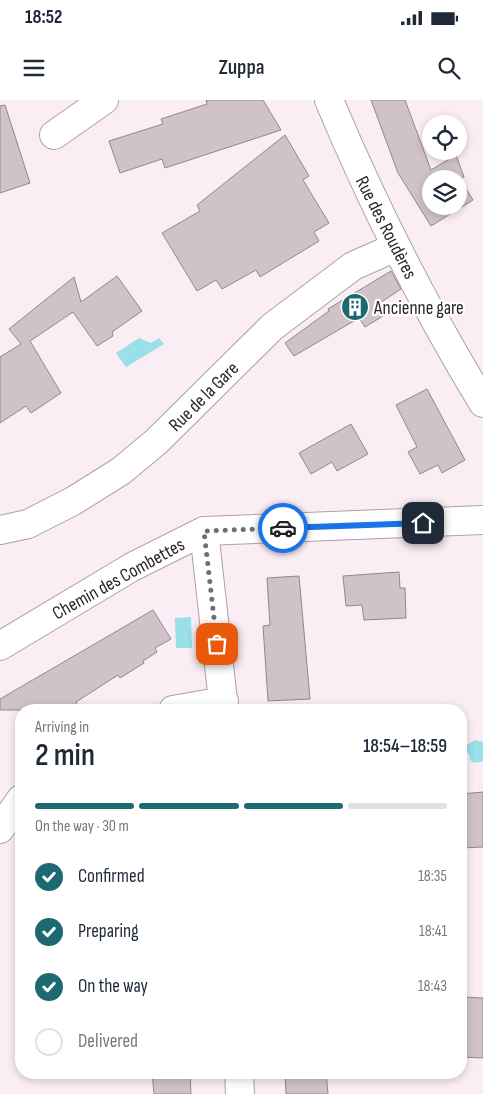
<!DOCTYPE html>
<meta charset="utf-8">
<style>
:root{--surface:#fff;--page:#f6f6f7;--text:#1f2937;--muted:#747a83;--line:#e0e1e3;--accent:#1d6971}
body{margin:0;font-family:"Sofia Sans Condensed",sans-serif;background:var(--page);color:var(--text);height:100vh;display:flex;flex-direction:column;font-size:19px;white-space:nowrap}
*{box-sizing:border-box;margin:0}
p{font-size:16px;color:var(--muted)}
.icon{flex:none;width:28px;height:28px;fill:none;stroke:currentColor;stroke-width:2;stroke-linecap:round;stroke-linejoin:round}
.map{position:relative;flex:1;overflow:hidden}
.sheet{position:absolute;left:15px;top:604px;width:452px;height:375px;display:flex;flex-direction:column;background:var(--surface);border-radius:20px;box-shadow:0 2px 8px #0003}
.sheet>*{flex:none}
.tools{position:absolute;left:422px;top:15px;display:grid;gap:10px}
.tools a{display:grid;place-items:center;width:45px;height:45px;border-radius:50%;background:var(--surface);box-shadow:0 2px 8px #0003;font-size:25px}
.pin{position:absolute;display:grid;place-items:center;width:42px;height:42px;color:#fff;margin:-21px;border-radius:10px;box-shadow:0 2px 8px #0006}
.courier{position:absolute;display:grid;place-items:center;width:50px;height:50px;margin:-25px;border:4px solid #1a73e8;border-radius:50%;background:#fff;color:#222;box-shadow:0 1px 6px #0007}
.headline em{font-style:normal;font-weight:600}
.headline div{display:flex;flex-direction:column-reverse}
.headline{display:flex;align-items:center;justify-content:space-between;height:85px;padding:0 20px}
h1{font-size:32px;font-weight:600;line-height:38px}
.bar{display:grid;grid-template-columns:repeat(4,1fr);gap:8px 5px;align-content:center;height:60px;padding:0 20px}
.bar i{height:6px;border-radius:4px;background:var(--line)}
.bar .current{background:var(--accent)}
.bar p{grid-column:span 4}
ol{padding:0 20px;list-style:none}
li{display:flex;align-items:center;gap:15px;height:55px}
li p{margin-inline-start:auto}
li .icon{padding:5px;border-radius:50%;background:var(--accent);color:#fff;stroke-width:4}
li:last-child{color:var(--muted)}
li i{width:28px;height:28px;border:2px solid var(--line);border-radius:50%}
.status{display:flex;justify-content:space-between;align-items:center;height:35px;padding:0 25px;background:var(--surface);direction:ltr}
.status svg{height:14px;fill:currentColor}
header{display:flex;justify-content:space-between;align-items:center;height:65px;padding:0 20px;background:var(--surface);font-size:22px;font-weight:600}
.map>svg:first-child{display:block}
.water{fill:#99e0e8}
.building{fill:#cfc3c9;stroke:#93878e;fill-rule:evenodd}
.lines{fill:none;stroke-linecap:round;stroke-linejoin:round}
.minor-casing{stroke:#ada1a7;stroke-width:30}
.minor{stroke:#fff;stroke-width:28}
.done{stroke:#736c70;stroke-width:5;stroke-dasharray:0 9}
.route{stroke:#1a73e8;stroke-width:6}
.labels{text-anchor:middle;stroke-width:4.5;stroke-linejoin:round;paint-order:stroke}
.street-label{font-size:19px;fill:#2b2729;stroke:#fff}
.poi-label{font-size:19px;fill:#2b2729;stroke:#fff;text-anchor:start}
</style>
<div class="status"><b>18:52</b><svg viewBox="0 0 49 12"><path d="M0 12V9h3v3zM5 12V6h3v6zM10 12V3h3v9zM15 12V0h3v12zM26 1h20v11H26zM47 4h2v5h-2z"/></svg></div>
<header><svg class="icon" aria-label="menu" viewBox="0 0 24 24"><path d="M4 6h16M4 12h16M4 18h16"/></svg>Zuppa<svg class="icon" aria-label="search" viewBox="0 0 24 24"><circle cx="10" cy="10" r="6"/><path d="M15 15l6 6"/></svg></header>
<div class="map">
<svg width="483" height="994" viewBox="0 0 483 994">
<rect width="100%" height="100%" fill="#faedf4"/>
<path class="water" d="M139,238l12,5 8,-5 5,6 -38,23 -10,-14z
M191,517l1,31h-16l-1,-30z
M475,640l8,2v19l-9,2 -4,-3 -1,-6 -7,-6z"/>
<path class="building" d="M206,0h57l18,30 -116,38 -3,-9 -42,14 -11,-32 54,-17 -2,-5 46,-15z
M371,0h34l26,70 25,-15 8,22 -4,2 13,21 -42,26 -33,-53zM431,79h28v27h-28z
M5,5l25,78 -30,10v-87z
M285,35l24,41 -6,4 26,43 -15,9 5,9 -59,36 -4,-7 -34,19 -6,-9 -19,11 -35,-58 38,-22 -3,-6z
M391,171l10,18 -24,16 6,11 -18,11 -6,-9 -65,38 -9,-13 44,-32 -1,-2z
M117,176l25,35 -30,21 1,4 -16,10 -24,-34 -43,29 31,52 -30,20 -5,-7 -26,17v-66l21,-13 -12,-15 65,-52 7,25z
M427,289l38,71 -23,13 -4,-8 -18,9 -12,-22 9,-5 -21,-42z
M351,324l17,30 -31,17 -5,-9 -21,12 -12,-21z
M399,472l1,16h5l1,30 -42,2 -2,-15 -16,1 -3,-30z
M299,476l11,123 -42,2 -5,-75 7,-1 -3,-47z
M153,510l18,29 -16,9 2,4 -14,9 1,2 -24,15 -2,-3 -42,27 4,8h-80v-11z
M483,692v55l-22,1v-54z
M461,897l22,1v60l-22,-1z
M152,972h38l1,22h-37z
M285,972h41l2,22h-42z"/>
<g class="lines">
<g class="minor-casing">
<path id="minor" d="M329,0c44,105 95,206 154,303
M54,35l50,-35
M0,430l28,-6 45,-23 48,-30 36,-30 115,-114 81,-61 43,-19
M204,431l20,179
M0,546l132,-79 72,-36 279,-11
M173,610l51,-9
M0,729l21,-30
M239,972l1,22"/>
</g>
<use href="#minor" class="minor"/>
</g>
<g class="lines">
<path class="done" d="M217,544l-13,-113 79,-3"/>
<path class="route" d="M283,428l140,-5"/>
</g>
<defs>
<g id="building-disc" transform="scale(1.4375)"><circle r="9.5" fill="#1d6971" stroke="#fff"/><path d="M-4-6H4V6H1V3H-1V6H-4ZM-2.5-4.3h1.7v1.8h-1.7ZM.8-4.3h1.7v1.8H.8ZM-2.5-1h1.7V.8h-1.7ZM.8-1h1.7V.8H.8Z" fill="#fff"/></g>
</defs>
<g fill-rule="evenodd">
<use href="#building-disc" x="355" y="207"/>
</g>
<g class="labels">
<g class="street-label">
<text transform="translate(387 127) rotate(63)" y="7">Rue des Roudères</text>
<text transform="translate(203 296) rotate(-45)" y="7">Rue de la Gare</text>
<text transform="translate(118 478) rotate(-29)" y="7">Chemin des Combettes</text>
</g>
<g class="poi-label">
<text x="374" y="214">Ancienne gare</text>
</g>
</g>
</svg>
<div class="tools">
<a><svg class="icon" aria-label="locate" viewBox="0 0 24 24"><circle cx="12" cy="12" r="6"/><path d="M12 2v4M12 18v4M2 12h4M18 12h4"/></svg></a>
<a><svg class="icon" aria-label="layers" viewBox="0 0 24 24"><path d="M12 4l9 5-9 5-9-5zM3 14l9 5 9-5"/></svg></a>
</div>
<div class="pin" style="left:217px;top:544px;background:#ea580c"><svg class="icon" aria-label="bag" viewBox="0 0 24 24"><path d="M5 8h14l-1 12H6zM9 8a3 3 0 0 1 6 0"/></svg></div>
<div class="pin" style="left:423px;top:423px;background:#1f2937"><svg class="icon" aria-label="home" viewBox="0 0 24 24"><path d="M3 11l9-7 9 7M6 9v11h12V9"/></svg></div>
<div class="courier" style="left:283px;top:428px"><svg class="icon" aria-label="car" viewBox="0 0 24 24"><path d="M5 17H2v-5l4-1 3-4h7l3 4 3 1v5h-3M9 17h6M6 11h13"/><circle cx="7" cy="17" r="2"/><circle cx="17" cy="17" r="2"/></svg></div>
<section class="sheet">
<div class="headline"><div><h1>2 min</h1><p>Arriving in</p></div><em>18:54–18:59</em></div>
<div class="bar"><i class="current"></i><i class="current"></i><i class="current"></i><i></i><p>On the way · 30 m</p></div>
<ol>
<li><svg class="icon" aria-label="check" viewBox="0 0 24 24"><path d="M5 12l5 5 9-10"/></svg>Confirmed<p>18:35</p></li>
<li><svg class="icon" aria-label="check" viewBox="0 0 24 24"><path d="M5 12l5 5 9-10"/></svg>Preparing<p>18:41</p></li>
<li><svg class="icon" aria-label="check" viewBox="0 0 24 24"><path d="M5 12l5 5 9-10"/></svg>On the way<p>18:43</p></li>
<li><i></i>Delivered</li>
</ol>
</section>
</div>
